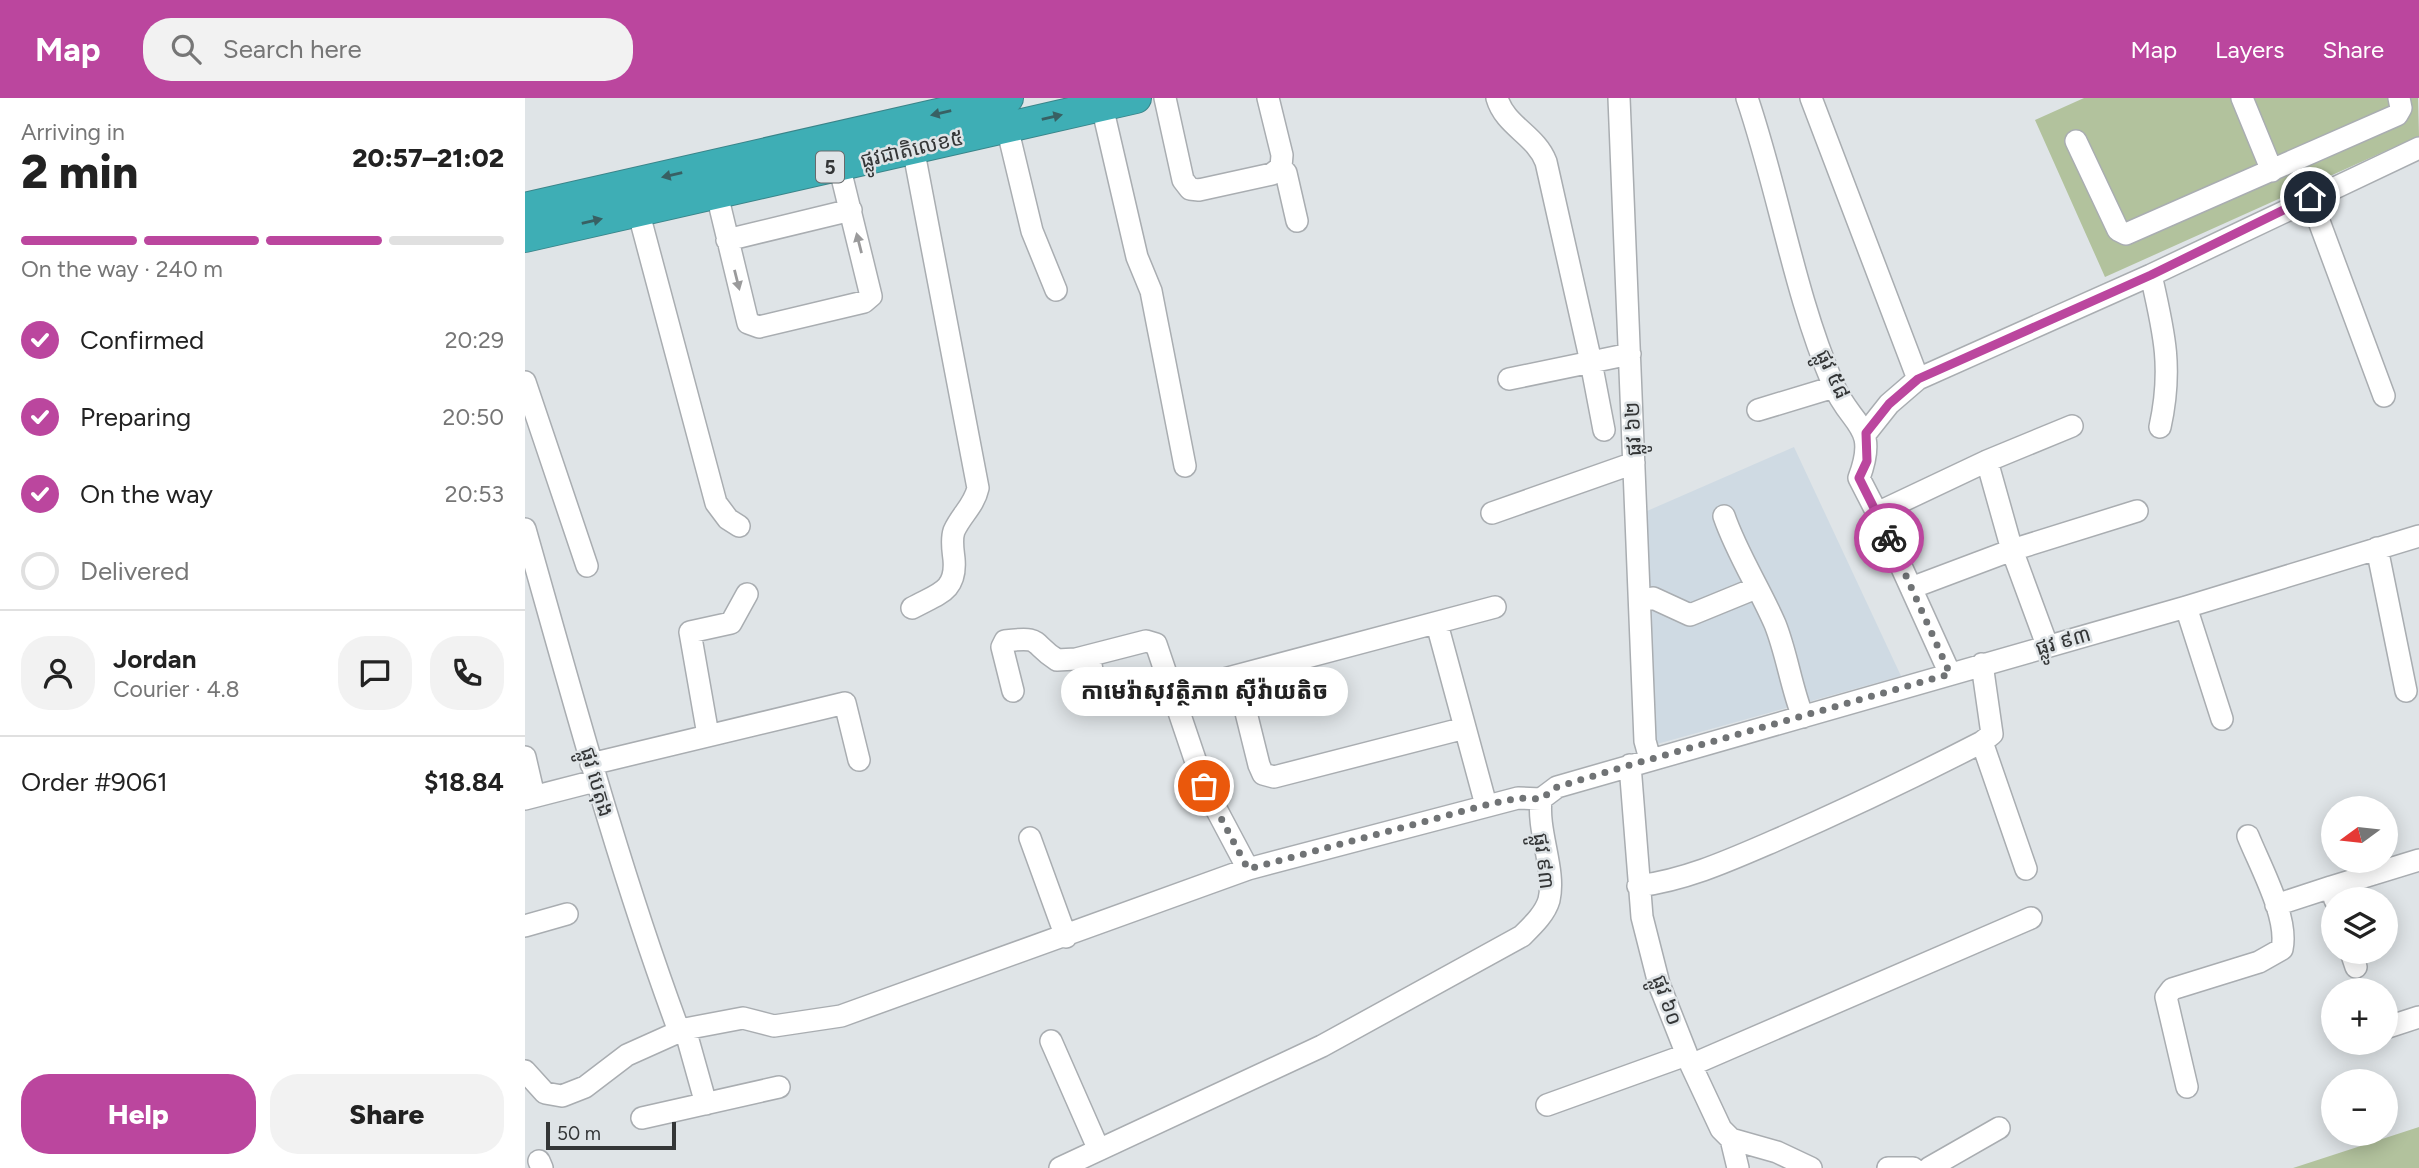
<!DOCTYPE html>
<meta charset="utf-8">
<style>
:root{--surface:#fff;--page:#f2f2f2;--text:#222;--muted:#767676;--line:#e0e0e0;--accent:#bb469e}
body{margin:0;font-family:Figtree,"Noto Sans Khmer",sans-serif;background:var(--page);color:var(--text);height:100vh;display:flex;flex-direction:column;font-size:26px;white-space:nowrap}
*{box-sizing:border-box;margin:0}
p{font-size:23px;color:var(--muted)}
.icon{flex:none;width:38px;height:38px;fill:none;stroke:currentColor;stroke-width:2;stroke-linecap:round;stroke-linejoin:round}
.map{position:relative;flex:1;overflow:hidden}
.details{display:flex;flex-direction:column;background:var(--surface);width:525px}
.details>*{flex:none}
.needle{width:46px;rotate:255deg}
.fabs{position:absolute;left:1796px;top:698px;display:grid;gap:14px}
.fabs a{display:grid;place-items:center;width:77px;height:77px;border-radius:50%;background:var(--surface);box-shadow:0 4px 18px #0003;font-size:35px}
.scale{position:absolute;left:21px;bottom:18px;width:130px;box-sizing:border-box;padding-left:7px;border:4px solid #343637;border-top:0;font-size:19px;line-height:24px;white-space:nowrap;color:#343637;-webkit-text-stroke:5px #dfe4e7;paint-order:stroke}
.pin{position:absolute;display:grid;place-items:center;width:60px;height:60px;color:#fff;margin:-30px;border:4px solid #fff;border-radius:50%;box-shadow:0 2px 7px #0007}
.courier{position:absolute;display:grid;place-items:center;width:70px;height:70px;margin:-35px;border:5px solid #bb469e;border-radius:50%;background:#fff;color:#222;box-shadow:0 2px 9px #0007}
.bubble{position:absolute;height:49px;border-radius:24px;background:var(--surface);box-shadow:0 4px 18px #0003;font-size:23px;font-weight:800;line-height:49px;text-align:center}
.summary em{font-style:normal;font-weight:800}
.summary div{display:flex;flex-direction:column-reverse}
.summary{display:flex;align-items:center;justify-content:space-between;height:119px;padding:0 21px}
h1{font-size:46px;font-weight:800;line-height:52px}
.bar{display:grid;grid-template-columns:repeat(4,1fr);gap:10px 7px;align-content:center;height:84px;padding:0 21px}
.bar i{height:9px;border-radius:5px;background:var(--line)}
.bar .active{background:var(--accent)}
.bar p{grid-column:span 4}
.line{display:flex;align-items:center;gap:18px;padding:0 21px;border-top:2px solid var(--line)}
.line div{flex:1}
.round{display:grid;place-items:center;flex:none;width:74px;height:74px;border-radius:28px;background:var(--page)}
ol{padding:0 21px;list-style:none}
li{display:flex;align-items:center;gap:21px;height:77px}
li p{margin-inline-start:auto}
li .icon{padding:7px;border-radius:50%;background:var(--accent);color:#fff;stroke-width:4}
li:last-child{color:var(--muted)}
li i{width:38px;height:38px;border:4px solid var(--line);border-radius:50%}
.button{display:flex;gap:14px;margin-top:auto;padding:14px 21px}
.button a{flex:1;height:80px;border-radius:28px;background:var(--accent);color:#fff;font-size:28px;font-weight:800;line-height:80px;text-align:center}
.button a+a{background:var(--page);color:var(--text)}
header{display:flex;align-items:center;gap:42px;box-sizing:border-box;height:98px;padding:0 35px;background:var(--accent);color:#fff}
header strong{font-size:33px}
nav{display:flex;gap:38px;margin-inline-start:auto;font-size:24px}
.search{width:490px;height:63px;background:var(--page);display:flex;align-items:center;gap:18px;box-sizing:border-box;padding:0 24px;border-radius:28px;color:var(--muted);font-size:26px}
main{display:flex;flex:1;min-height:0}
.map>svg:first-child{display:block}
.built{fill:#cfdae3}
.green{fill:#b2c29d}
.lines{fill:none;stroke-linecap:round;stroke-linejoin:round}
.minor-casing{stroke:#a9adb1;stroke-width:24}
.highway-casing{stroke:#3a8489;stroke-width:32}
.minor{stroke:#fff;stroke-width:21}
.highway{stroke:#3eaeb5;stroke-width:30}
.oneway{fill:#386063}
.oneway2{fill:#9a9a9b}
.done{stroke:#707375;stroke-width:7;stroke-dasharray:0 12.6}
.route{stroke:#bb469e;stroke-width:9}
.labels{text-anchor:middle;stroke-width:5;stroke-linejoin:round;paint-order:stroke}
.shield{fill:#dfe4e7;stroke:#676a6c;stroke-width:2}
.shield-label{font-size:19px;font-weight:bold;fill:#343637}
.street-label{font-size:21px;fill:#343637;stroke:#dfe4e7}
</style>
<header>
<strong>Map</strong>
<div class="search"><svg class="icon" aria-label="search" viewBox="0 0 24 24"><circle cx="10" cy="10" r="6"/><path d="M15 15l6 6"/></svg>Search here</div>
<nav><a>Map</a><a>Layers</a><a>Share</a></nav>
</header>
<main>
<section class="details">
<div class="summary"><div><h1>2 min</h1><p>Arriving in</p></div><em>20:57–21:02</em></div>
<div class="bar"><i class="active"></i><i class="active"></i><i class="active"></i><i></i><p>On the way · 240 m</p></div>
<ol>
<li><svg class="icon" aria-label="check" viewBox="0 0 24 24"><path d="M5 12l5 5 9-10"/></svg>Confirmed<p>20:29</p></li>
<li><svg class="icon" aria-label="check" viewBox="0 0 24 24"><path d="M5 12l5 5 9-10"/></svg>Preparing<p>20:50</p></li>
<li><svg class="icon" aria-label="check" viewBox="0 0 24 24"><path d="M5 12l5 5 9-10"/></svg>On the way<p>20:53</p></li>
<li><i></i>Delivered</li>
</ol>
<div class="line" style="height:126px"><a class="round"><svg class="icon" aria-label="person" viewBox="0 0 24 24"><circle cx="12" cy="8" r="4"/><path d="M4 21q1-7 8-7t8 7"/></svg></a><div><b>Jordan</b><p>Courier · 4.8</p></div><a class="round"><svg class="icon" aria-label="chat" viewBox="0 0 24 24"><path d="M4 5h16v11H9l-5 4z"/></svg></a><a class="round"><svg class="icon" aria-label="phone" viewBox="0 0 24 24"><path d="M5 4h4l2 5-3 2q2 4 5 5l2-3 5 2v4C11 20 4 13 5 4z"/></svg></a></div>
<div class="line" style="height:91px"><div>Order #9061</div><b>$18.84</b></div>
<div class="button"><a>Help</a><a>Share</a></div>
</section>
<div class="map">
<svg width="1894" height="1070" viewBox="0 0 1894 1070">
<rect width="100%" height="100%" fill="#dfe4e7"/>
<path class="built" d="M1269,349l107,229 -244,68 -10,-13 -8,-206 8,-14z"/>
<path class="green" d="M1559,0h334l1,38 -314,141 -70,-157z
M1894,1029v41h-126z"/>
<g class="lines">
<g class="minor-casing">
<path id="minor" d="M640,0l18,82 7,9 9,1 73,-16 9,-7 1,-12 -14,-57
M972,0c8,28 39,37 49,64l45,200 13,68
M1094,0l26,643 5,18
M1222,0c32,94 47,195 86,286 18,43 46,40 26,94l18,35 73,161
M1286,0l107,281
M1717,0l30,73
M577,8l35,151 14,34 34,175
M482,29l25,104 24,59
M386,39l67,351c-4,18 -17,27 -24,43 -3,9 -1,19 0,28 3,33 -17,35 -42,49
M1551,43l42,89 8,4 271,-119 4,-7 -2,-10
M756,69l5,6 11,48
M189,84l34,141 11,4 105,-25 7,-6 -32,-131
M1785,99l74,199
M110,101l81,304 12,16 11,7
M202,142l124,-30
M1626,177c13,57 22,93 9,152
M984,281l121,-25
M0,284l62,184
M1233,312l76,-23
M1341,335l23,-29 29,-25 233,-104 268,-127
M1462,363l25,89 35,95
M967,415l142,-50
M1352,415l110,-52 85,-35
M1199,418c13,38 35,71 51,108 12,30 16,63 28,93
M0,431c48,169 93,338 154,502
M1852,450l29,143
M1386,490l101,-38 125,-39
M1115,503l13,-3 37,17 66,-27
M1661,509l36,112
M912,526l49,181
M564,558l9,42
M712,578l22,89 4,9 11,3 191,-49
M684,585l286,-76
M488,593l-11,-44 3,-6c39,-5 25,2 52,19l19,-1 70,-18 10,3 48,142 44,83
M183,637l-18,-103 41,-9 16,-29
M1457,644l44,127
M0,659l9,39
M66,666l254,-61 14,57
M1105,667l12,152 17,67 32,81 30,64 10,10 46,13 34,16
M0,701l70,-18
M505,740l36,99
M1113,788c48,-6 92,-26 136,-45 71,-31 140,-64 208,-99l10,-8 -10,-70
M1810,802l-4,-13 88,-27
M1751,807l55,-18
M0,828l42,-12
M1826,854l5,15
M1860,930l34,-11
M160,931l21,75
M526,943l47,107
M1166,967l340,-147
M0,973l20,22 17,3 23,-9 42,-32 58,-26 58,-11 31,8 67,-10 407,-147 270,-71 23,1
M1662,989l-21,-90 6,-8 87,-27 23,-13c7,-31 -22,-83 -34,-113
M1022,1007l139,-50
M117,1020l137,-31
M1206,1041l7,29
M14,1063l3,7
M535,1070l262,-122 200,-110c10,-10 23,-22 27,-36 7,-30 -12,-68 -8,-101l16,-12 629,-180 233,-71
M1363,1070h25
M1404,1070l70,-40"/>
</g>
<g class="highway-casing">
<path id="highway" d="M0,110l483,-110
M0,139l611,-139"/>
</g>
<use href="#minor" class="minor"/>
<use href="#highway" class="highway"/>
</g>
<defs><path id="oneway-solid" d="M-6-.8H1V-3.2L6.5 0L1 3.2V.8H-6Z" transform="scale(1.75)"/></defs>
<g class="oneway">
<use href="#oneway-solid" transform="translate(416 15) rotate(167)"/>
<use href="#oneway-solid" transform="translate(527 19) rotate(-13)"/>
<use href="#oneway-solid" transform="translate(147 77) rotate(167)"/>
<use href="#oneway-solid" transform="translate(67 123) rotate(-13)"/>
</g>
<g class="oneway2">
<use href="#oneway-solid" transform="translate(334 145) rotate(-104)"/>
<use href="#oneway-solid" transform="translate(212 182) rotate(76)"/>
</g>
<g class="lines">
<path class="done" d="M679,688l44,83 238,-64 32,-7 23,1 16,-12 73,-22 320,-91 -61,-136"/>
<path class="route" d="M1364,440l-30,-60 8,-17 -1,-28 23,-29 29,-25 233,-104 159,-78"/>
</g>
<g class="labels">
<rect class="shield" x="291" y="53.5" width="28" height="31" rx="5"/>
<g class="shield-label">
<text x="305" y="76">5</text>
</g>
<g class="street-label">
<text transform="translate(387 51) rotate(-13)" y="7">ផ្លូវជាតិលេខ៥</text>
<text transform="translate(1308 276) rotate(65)" y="7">ផ្លូវ ៥៨</text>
<text transform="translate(1108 331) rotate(-92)" y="7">ផ្លូវ ៦២</text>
<text transform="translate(1538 543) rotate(-16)" y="7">ផ្លូវ ៩៣</text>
<text transform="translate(72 684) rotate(74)" y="7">ផ្លូវ បេតុង</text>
<text transform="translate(1019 763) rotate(83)" y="7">ផ្លូវ ៩៣</text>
<text transform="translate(1142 902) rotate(71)" y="7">ផ្លូវ ៦០</text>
</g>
</g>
</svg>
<div class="fabs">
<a><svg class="needle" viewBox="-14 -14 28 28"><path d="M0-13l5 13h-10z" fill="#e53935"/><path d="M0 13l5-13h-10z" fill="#767676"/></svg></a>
<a><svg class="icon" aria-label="layers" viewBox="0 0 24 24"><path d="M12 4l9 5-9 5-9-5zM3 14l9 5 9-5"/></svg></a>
<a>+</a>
<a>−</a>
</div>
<div class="scale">50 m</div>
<div class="pin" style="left:679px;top:688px;background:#ea580c"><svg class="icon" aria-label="bag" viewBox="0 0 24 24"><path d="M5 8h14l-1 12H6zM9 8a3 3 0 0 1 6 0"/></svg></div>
<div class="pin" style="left:1785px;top:99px;background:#1f2937"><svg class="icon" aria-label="home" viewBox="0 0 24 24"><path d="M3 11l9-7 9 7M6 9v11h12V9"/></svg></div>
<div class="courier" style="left:1364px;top:440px"><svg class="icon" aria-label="bike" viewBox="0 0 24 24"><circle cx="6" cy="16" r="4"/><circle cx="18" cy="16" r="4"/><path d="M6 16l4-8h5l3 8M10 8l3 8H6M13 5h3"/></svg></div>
<div class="bubble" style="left:536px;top:569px;width:287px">កាមេរ៉ាសុវត្ថិភាព ស៊ីវ៉ាយតិច</div>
</div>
</main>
